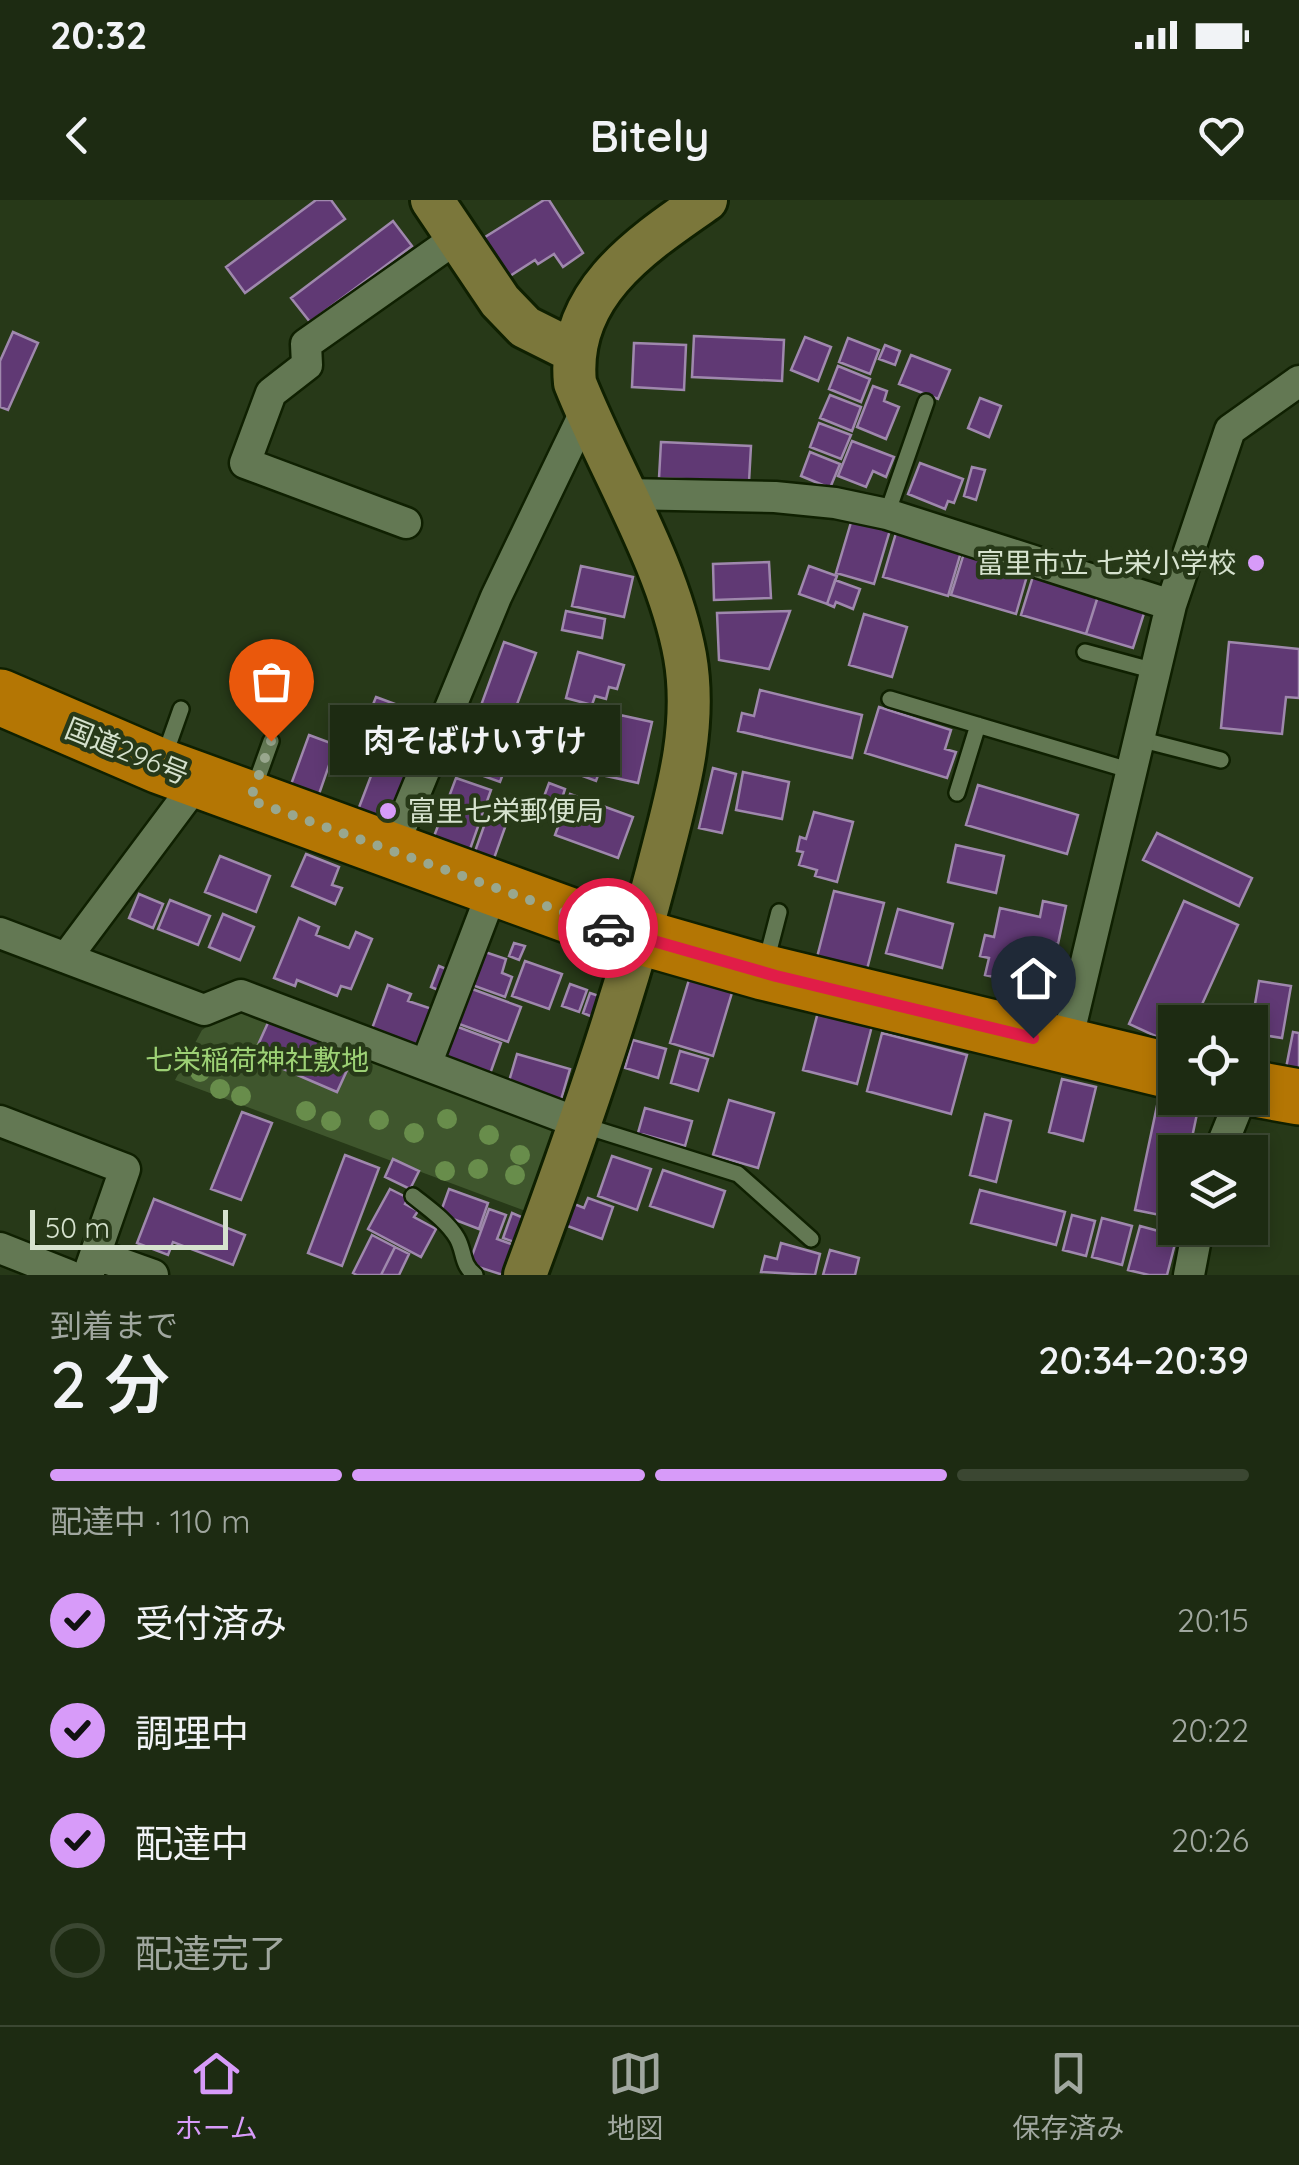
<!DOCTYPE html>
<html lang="ja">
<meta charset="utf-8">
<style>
:root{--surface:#1d2b12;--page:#2a3720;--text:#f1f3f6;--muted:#a0a79f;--line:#3b4732;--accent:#d79bf9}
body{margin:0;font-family:Quicksand,"Noto Sans JP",sans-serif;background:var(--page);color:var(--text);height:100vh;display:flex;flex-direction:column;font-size:38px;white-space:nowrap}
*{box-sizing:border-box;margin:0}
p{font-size:32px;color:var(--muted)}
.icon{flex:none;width:55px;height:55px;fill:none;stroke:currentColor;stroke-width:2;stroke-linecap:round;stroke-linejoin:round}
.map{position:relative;height:1075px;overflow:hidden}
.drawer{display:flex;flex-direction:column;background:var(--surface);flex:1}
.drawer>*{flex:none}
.buttons{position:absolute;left:1158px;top:805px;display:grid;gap:20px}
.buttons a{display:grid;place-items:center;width:110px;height:110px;border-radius:0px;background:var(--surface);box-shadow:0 5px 15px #0003,0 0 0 2px var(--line);font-size:50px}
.scale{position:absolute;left:30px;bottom:25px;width:198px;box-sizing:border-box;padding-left:10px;border:5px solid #d6e2ce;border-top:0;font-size:28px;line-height:35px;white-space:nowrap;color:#d6e2ce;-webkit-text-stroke:8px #273918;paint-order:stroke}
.pin{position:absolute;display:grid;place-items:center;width:85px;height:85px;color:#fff;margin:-102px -42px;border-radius:50% 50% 50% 0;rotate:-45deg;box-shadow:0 0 10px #0007}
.pin .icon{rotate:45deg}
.courier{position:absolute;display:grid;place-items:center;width:100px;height:100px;margin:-50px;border:8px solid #e11d48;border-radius:50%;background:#fff;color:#222;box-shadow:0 2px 12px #0007}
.bubble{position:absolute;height:70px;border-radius:0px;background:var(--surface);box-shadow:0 5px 15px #0003,0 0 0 2px var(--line);font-size:32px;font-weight:600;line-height:70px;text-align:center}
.head em{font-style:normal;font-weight:600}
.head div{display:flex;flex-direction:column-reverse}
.head{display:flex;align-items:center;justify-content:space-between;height:170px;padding:0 50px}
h1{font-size:65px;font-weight:600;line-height:75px}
.bar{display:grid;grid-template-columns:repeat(4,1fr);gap:15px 10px;align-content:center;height:120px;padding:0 50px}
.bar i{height:12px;border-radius:8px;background:var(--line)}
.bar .active{background:var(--accent)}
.bar p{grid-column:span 4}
ol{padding:0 50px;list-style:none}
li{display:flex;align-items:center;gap:30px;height:110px}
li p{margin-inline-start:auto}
li .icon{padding:10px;border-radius:50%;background:var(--accent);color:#111;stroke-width:4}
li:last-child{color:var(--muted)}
li i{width:55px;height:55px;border:5px solid var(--line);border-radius:50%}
.status{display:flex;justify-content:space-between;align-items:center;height:70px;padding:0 50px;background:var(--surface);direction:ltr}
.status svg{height:28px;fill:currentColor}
header{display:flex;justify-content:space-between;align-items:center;height:130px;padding:0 50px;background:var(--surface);font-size:45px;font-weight:600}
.dock{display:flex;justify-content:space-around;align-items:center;height:140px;border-top:2px solid var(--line);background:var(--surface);font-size:28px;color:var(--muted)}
.dock a{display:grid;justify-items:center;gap:5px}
.dock .active{color:var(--accent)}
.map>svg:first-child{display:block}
.green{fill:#3f562d}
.building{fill:#603974;stroke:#9f88ad;stroke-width:2.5}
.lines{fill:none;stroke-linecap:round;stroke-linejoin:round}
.lane-casing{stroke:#0f2001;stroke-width:20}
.street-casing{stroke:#0f2001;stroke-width:35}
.secondary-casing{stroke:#0f2001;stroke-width:48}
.highway-casing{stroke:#0f2001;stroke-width:60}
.lane{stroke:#637853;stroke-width:15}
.street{stroke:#637853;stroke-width:30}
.secondary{stroke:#7b773b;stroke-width:42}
.highway{stroke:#b47604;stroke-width:55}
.tree{fill:#688d4b}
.done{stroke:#99a78e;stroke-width:10;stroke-dasharray:0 18}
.route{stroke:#e11d48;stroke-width:12}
.poi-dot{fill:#d79bf9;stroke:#273918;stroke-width:4}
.labels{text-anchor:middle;stroke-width:9;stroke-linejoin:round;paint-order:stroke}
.poi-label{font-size:28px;fill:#d6e2ce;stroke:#273918;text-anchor:end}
.street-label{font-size:28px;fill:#d6e2ce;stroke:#273918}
.park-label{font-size:28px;fill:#9dd175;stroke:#273918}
</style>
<div class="status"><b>20:32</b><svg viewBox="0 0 49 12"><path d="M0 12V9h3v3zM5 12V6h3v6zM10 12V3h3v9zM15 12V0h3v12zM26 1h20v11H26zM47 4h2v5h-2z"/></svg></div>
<header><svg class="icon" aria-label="back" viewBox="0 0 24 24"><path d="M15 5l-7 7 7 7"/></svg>Bitely<svg class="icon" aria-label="heart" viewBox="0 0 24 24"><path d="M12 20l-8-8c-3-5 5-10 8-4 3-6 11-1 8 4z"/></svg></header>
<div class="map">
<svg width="1299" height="1075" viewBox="0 0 1299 1075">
<rect width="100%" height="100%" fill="#273918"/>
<path class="green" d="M239,805l303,115 14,16 -25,77 -356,-133 27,-50z"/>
<path class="building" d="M316,0h15l14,19 -100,74 -19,-26z
M544,0h5l34,53 -20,14 -9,-13 -16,10 -3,-4 -28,18 -25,-39z
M393,21l19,25 -102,76 -19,-24z
M13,132l25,11 -30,67 -8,-3v-46z
M694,136l90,4 -2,41 -90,-4z
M805,137l26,10 -13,34 -27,-11z
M848,138l31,12 -9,24 -31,-12z
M634,143l52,2 -2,45 -52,-3z
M885,145l15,6 -5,14 -16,-6z
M911,155l39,15 -12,29 -39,-15z
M838,166l32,13 -9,23 -32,-13z
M873,186l14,5 -3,10 15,6 -13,32 -29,-12z
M830,195l31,12 -9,24 -32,-13z
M980,198l21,8 -12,31 -21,-9z
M819,223l32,12 -10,24 -31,-12z
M852,241l42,16 -8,20 -13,-6 -7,16 -28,-11z
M661,242l90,4 -2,36 -90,-4z
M810,252l30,12 -10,24 -29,-12z
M920,263l43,16 -9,24 -6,-2 -3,8 -37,-15z
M972,267l13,3 -9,30 -12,-4z
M852,319l38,11 -16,54 -38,-11z
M896,333l65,19 -13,44 -65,-19z
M965,350l64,19 -13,45 -65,-19z
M769,362l2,36 -57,2 -1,-36z
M581,366l52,11 -9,40 -52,-11z
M809,366l28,10 -10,28 -28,-10z
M1034,373l65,20 -13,41 -65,-19z
M835,380l25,9 -7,20 -17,-7 -2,5 -7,-3z
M1099,393l47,14 -13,41 -47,-14z
M566,411l39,8 -3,19 -40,-8z
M790,411l-21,58 -50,-9 -2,-47z
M864,414l43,13 -15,50 -43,-12z
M504,442l32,11 -30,81 -31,-12z
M1229,442l70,7v49l-13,-1 -4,37 -61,-6z
M578,452l46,13 -7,24 -8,-2 -3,12 -11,-3 -3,9 -26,-7z
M760,490l102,25 -10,43 -114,-27 4,-18 12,3z
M376,497l46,17 -11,30 -47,-17z
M879,507l72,23 -6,19 11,3 -9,26 -82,-25z
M620,515l32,7 -14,61 -32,-7z
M544,521l65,24 -13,36 -49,-18 3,-7 -17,-6z
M309,535l27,10 -19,55 -28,-10z
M457,536l53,19 -10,27 -22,-8 3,-7 -31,-11z
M379,555l36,13 -20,55 -37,-13z
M713,568l23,6 -14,59 -23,-5z
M743,572l46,10 -7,37 -46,-9z
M456,578l35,12 -22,62 -36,-13z
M549,583l16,6 -6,19 -17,-6z
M978,585l100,30 -11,39 -101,-29z
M570,594l63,23 -15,41 -63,-23z
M489,612l19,7 -16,45 -19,-7z
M814,612l39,10 -16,60 -22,-6 2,-6 -18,-5 4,-13 -6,-1 3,-14 6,2z
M1157,633l95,45 -13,28 -96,-46z
M956,645l48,11 -8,37 -48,-11z
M306,654l33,13 -7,18 10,3 -7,16 -43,-18z
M220,656l50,20 -14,36 -51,-20z
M834,691l50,12 -19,74 -50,-12z
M139,694l24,10 -10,24 -24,-10z
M170,700l40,16 -12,29 -40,-16z
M1043,701l23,5 -8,38 -19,-4 -12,55 -26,-7 2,-9 -18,-4 4,-17 -9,-2 5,-21 9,2 6,-29 40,9z
M1184,701l54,24 -44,97h-19v23l-46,-21z
M898,709l55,15 -11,44 -56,-15z
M223,714l31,13 -14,33 -31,-13z
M299,718l20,9 -3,8 33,13 7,-16 16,7 -21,50 -10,-3 -4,10 -40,-16 -2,6 -21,-8z
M514,743l11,3 -6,14 -10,-4z
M473,748l33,11 -4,14 10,4 -7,20 -44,-16z
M525,761l37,13 -13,35 -37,-13z
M439,766l12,5 -8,21 -12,-5z
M691,773l43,13 -21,70 -43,-13z
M1259,781l32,5 -9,52 -32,-5z
M570,784l17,6 -8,22 -17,-6z
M388,785l23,9 -3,7 27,9 -15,42 -50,-18z
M464,786l57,21 -13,35 -57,-21z
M590,793l12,4 -7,21 -12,-5z
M819,808l54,14 -16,62 -54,-14z
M271,816l84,37 -18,39 -84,-36z
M450,824l51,19 -11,31 -51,-18z
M1293,832l6,1v38l-13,-3z
M882,833l85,22 -16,59 -84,-23z
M633,840l33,9 -8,29 -33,-10z
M680,851l28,8 -10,32 -27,-8z
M517,854l53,15 -10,34 -53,-15z
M1062,879l34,8 -13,54 -34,-9z
M729,900l45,13 -16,55 -45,-13z
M1158,901l40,8 -9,43h-14v66l-40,-8z
M645,908l47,13 -7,25 -47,-13z
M242,912l30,11 -31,77 -30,-11z
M985,914l26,7 -15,61 -26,-7z
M345,955l34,13 -37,98 -34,-13z
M612,956l39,13 -14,41 -39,-14z
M393,959l26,12 -9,18 -25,-12z
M663,970l62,21 -12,36 -63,-21z
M390,989l18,9 -3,6 13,7 -4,6 22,12 -15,28 -53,-28z
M449,989l39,14 -9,26 -39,-15z
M980,990l85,22 -9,33 -85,-22z
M588,998l25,9 -11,32 -40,-15 7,-22 15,6z
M154,999l91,36 -12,30 -60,-23 -5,13 -31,-12z
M489,1009l17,6 -9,24 17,6 -11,30 -34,-11z
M512,1013l14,6 -9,24 -14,-5z
M1072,1015l23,6 -9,35 -23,-6z
M1102,1018l30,8 -10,39 -30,-8z
M1140,1026l37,10 -10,39h-18l-21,-5z
M372,1035l23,12 -14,28h-24l-4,-2z
M781,1043l39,11 -5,21 -54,-3 4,-16 12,3z
M395,1047l14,7 -10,21h-18z
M830,1050l29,8 -4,17h-32z"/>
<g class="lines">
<g class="lane-casing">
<path id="lane" d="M887,314l39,-112
M1085,452l70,19
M890,499l242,72
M1139,539l82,21
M164,557l17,-48
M253,591l18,-50
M957,593l21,-68
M766,762l13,-50
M582,925l156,49 73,65
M413,996c15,12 34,25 44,42 8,14 4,26 18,37"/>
</g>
<g class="street-casing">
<path id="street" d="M624,294l151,3 60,6 52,11 284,91 59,-175 69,-49
M406,323l-161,-60 26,-70 36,-28 -1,-21 152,-107
M392,649l104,-252 90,-187
M0,733l204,77 37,-15 338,128
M66,758l133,-178
M1066,846l105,-441
M426,865l68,-178
M0,921l125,48 -37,106
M1219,952l22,-54
M0,1048l68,27
M97,1055l56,20
M1189,1075l9,-47"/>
</g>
<g class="secondary-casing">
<path id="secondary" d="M432,0l68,101 25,26 50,25
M525,1075c49,-132 96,-266 132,-403 18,-71 41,-142 28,-216 -17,-93 -75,-185 -110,-273 -9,-89 66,-138 131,-183"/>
</g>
<g class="highway-casing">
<path id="highway" d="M0,497l160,69 425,155 178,51 412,100
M1250,888l49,9"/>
</g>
<use href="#lane" class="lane"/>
<use href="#street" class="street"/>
<use href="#secondary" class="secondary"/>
<use href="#highway" class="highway"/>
</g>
<g class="tree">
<circle cx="261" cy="853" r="10"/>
<circle cx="229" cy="860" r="10"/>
<circle cx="200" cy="872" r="10"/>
<circle cx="220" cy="889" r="10"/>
<circle cx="241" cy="896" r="10"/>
<circle cx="306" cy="911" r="10"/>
<circle cx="447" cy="919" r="10"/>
<circle cx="379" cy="920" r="10"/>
<circle cx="331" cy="921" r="10"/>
<circle cx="414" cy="933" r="10"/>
<circle cx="489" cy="935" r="10"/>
<circle cx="520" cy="955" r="10"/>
<circle cx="478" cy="969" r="10"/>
<circle cx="445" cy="971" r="10"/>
<circle cx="515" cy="975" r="10"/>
</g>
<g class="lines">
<path class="done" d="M271,541l-21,59 358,128"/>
<path class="route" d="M608,728l168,48 257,62"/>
</g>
<g class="poi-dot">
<circle cx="1256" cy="363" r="10"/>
<circle cx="388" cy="611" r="10"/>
</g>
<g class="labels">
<g class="poi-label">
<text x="1236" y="373">富里市立 七栄小学校</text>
<text x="408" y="621" text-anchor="start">富里七栄郵便局</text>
</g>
<g class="street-label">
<text transform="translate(127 551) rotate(22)" y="10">国道296号</text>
</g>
<g class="park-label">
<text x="257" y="870">七栄稲荷神社敷地</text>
</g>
</g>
</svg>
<div class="buttons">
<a><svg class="icon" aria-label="locate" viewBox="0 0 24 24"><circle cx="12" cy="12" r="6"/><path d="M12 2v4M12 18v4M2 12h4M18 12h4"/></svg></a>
<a><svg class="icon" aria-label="layers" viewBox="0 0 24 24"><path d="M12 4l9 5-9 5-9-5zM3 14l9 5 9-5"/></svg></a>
</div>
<div class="scale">50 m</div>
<div class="pin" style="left:271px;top:541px;background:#ea580c"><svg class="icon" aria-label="bag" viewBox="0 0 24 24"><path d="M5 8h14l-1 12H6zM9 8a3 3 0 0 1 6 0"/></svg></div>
<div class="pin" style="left:1033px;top:838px;background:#1f2937"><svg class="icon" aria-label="home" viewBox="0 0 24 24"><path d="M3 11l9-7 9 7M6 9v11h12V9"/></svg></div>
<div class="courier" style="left:608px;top:728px"><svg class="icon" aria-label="car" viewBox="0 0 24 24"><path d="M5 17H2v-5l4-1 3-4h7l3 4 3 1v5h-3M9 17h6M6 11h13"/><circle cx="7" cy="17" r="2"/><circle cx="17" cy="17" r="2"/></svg></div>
<div class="bubble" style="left:330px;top:505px;width:290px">肉そばけいすけ</div>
</div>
<section class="drawer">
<div class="head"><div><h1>2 分</h1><p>到着まで</p></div><em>20:34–20:39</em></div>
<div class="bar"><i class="active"></i><i class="active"></i><i class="active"></i><i></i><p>配達中 · 110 m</p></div>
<ol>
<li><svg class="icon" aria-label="check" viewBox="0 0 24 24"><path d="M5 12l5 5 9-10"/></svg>受付済み<p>20:15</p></li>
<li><svg class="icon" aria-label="check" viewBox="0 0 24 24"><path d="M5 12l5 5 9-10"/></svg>調理中<p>20:22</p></li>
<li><svg class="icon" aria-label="check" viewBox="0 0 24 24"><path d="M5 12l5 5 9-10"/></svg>配達中<p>20:26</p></li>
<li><i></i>配達完了</li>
</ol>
</section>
<nav class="dock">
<a class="active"><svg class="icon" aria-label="home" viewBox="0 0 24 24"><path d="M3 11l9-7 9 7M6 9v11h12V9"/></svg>ホーム</a>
<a><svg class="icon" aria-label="map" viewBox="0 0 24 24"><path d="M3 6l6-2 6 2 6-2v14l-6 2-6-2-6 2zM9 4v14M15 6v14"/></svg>地図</a>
<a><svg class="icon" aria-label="saved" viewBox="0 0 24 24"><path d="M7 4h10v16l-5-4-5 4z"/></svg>保存済み</a>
</nav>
